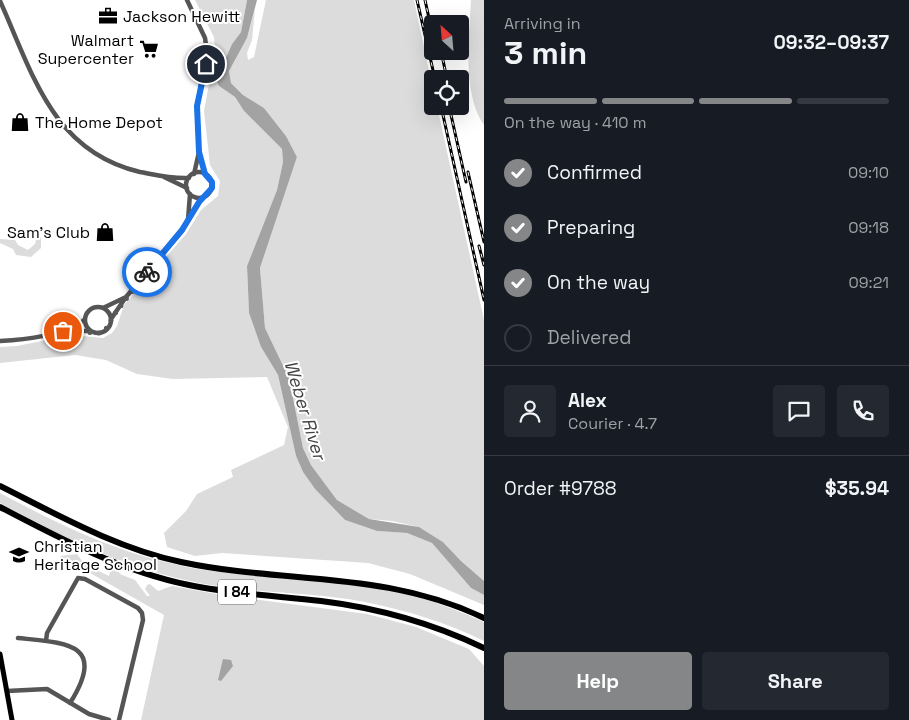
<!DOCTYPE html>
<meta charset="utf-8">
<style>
:root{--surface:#171b24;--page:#242831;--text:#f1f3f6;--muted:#9ea1a6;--line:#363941;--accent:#858687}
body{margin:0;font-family:"Space Grotesk",sans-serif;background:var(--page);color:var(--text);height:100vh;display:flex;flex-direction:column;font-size:19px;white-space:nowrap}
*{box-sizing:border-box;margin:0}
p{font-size:16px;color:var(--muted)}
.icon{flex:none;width:28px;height:28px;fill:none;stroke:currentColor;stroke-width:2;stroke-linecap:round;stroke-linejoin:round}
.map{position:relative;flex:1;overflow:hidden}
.details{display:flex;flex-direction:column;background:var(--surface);width:425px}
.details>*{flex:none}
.needle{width:32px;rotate:334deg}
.controls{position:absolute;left:424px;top:15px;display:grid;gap:10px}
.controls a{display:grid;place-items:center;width:45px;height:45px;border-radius:5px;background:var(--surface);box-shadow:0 5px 20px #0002;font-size:25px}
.pin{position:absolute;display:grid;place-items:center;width:42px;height:42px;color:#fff;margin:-21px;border:2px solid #fff;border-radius:50%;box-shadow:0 1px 5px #0007}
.courier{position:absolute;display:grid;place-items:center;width:50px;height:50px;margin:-25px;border:4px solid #1a73e8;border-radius:50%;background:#fff;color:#222;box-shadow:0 1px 6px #0007}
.summary em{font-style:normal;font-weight:700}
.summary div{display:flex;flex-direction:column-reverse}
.summary{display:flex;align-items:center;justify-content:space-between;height:85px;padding:0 20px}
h1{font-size:32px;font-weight:700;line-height:38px}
.bar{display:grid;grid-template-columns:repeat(4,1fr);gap:8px 5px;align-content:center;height:60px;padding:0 20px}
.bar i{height:6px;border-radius:4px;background:var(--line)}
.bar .active{background:var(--accent)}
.bar p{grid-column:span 4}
.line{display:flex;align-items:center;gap:12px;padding:0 20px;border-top:1px solid var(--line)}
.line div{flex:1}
.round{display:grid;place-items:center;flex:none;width:52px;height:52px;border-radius:5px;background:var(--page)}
ol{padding:0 20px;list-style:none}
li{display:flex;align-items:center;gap:15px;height:55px}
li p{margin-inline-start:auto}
li .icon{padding:5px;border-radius:50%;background:var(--accent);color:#fff;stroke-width:4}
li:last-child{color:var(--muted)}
li i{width:28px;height:28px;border:2px solid var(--line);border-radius:50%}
.button{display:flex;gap:10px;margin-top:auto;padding:10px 20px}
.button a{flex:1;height:58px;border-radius:5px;background:var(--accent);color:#fff;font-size:20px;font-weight:700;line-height:58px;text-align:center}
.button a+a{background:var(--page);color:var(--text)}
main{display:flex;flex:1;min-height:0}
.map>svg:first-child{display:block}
.green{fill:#dcdcdc}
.water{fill:#a3a3a3}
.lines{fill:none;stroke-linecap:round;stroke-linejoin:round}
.minor{stroke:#555;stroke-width:4.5}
.major{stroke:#000;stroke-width:5}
.highway{stroke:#000;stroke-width:6}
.rail-casing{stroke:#000;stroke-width:3}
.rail{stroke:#fff;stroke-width:1;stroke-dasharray:4;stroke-linecap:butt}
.done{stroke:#595959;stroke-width:5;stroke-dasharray:0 9}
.route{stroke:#1a73e8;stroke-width:6}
.labels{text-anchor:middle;stroke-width:4;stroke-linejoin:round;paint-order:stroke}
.shield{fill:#fff;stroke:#4c4c4c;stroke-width:1}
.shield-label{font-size:15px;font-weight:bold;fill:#000}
.poi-label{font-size:16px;fill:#000;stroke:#fff;text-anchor:start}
.water-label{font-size:18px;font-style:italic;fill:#444;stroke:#fff}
</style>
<main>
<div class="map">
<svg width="484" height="720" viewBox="0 0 484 720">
<rect width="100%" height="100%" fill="#fff"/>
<path class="green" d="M195,0h52l-6,32 -9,12 -16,36 3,6 16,11 9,14 38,38 1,13 -6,28 -30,76 2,47 12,34 17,28 18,81 7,16 12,17 30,31 32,11 30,2 25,10 39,45 13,7v10l-74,-31 -42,-11 -146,-10 -27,3 -28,-9 -3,-14 22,-22 11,-17 36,-17 -2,-7 53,-25 4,-18 -21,-50 -94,2 -36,-5 -31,-14 -31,-5 -75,8v-16l17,-1 55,-11 31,3 9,-5 5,-7 7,-21 62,-71 15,-24 17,-14 2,-15 -10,-16 -6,-54 11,-59 -1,-15z
M266,0h148l18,85v21h5l47,214v261l-23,-20 -18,-19 -24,-15 -27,-6 -23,-2 -32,-19 -26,-35 -8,-17 -14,-70 -24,-50 -5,-60 37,-111 -11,-21 -22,-28 -21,-13 -12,-12 -2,-12 18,-33 8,-29 -3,31 -5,13 1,7 6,-3z
M471,0h13v125c-22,-32 -15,-88 -13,-125z
M41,237v11l-10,9 -15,-2 -3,-6 -13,-6v-4l15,1 3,5 10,5 7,-6 1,-4z
M0,493c68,36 121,62 198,76 51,8 104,8 155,14 44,5 91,21 131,39v19c-36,-18 -79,-31 -119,-39 -59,-11 -121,-8 -180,-22 -67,-15 -126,-45 -185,-77z
M77,554l7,10 25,12 2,-8h5l4,6 15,6 12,16h3l-5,-7 2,-4 3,-1 8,7 14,-5 56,10 139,18 49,13 53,22 15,17v54h-343l23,-105 -104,-59z"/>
<path class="water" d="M247,0h10l-10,38 -18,33 2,12 12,12 21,13 22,28 11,21 -37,111 5,60 24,50 14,70 8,17 26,35 32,19 50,8 24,15 18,19 23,20v14l-13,-7 -39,-45 -25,-10 -30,-2 -32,-11 -30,-31 -12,-17 -7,-16 -18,-81 -17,-28 -12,-34 -2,-47 30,-76 6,-28 -1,-13 -38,-38 -9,-14 -16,-11 -3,-6 16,-36 9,-12z
M223,659l8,1 2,6 -12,15 -3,-1z"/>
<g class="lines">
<path class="minor" d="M187,0l18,38 2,14 -10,55 2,45 6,22
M0,1c33,73 52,150 140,171 16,3 32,7 49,6
M186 185a13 13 0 1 1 26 0a13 13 0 1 1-26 0Z
M194,174l5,-22
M164,177l23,11
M188,220l2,-26
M85 320a13 13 0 1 1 26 0a13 13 0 1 1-26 0Z
M103,308l23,-11
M111,319l15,-22 56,-66 20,-33
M63,331h28
M0,341c22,-1 69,-6 85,-22
M18,638c48,5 90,5 52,65
M46,641l1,-8 31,-55 7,1 53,29 4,5 1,7 -24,100
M7,691l40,-2 42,25 20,6"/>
<path class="major" d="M0,654l12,66"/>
<path class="highway" d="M0,486c58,29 116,62 181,76 103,22 203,8 303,56
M0,507c61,32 121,64 189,78 43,9 88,11 132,16 57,7 111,22 163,47"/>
<g class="rail-casing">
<path id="rail" d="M417,0l18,79
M425,0l7,32
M441,51l6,28
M441,106l43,194
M449,106l17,76
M468,172l16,70
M479,246l5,19"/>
</g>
<use href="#rail" class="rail"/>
</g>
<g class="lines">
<path class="done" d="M63,331l37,2 6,-4 10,-17 31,-40"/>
<path class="route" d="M147,272l35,-42 17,-28 13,-14v-6l-7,-8 -6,-22 -2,-46 9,-42"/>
</g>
<defs>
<g id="office-bare" transform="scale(1.5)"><path d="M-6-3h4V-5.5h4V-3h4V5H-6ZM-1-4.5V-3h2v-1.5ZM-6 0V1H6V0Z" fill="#000" stroke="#fff" stroke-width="2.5" paint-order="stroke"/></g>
<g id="supermarket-bare" transform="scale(1.5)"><path d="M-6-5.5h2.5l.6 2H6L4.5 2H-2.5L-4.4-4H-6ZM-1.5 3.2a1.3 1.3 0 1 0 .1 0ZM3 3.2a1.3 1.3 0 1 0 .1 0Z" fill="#000" stroke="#fff" stroke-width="2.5" paint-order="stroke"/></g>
<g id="shop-bare" transform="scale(1.5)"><path d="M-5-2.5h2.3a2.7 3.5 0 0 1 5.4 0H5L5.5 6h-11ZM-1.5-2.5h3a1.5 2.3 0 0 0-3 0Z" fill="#000" stroke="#fff" stroke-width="2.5" paint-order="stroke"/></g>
<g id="school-bare" transform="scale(1.5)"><path d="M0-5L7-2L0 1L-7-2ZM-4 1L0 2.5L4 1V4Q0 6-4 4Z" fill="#000" stroke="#fff" stroke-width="2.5" paint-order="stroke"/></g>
</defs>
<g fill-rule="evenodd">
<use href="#office-bare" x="108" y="16"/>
<use href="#supermarket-bare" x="149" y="49"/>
<use href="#shop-bare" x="20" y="122"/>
<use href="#shop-bare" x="105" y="232"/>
<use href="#school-bare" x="19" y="555"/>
</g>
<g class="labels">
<rect class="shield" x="218" y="579.5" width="38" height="25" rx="4"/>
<g class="shield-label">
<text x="237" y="597">I 84</text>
</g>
<g class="poi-label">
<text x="123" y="22">Jackson Hewitt</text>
<text x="134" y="46" text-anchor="end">Walmart<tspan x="134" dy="18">Supercenter</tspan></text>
<text x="35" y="128">The Home Depot</text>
<text x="90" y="238" text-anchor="end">Sam's Club</text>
<text x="34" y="552">Christian<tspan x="34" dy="18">Heritage School</tspan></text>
</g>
<g class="water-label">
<text transform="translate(305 410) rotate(73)" y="6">Weber River</text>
</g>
</g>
</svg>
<div class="controls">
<a><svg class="needle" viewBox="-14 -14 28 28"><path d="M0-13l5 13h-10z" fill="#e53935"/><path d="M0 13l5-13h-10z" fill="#9ea1a6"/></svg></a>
<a><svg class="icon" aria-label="locate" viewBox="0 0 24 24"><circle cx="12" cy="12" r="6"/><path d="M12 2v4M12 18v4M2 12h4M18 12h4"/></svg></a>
</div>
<div class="pin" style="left:63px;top:331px;background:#ea580c"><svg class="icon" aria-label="bag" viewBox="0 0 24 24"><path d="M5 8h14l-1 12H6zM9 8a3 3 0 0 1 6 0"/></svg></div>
<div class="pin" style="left:206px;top:64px;background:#1f2937"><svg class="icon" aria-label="home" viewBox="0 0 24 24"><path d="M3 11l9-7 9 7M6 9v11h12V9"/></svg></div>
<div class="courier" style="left:147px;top:272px"><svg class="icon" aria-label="bike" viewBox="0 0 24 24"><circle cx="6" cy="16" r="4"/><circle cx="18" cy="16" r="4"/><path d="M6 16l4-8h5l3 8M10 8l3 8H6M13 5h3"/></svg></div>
</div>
<section class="details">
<div class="summary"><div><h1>3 min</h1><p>Arriving in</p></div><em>09:32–09:37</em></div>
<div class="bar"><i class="active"></i><i class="active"></i><i class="active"></i><i></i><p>On the way · 410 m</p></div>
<ol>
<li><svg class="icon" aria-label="check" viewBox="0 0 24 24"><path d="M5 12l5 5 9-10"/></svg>Confirmed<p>09:10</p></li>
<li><svg class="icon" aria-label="check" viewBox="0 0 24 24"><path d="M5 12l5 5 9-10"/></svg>Preparing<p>09:18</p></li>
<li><svg class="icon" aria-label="check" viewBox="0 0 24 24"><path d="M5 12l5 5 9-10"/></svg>On the way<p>09:21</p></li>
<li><i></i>Delivered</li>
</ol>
<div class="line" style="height:90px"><a class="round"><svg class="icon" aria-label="person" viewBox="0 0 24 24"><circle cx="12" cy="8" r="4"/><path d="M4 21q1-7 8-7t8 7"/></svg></a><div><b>Alex</b><p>Courier · 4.7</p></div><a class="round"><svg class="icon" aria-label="chat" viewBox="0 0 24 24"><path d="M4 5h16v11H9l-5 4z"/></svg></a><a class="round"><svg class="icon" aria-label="phone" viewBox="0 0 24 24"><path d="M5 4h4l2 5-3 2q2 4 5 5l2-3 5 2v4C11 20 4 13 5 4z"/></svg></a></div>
<div class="line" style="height:65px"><div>Order #9788</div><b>$35.94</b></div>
<div class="button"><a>Help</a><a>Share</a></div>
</section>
</main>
